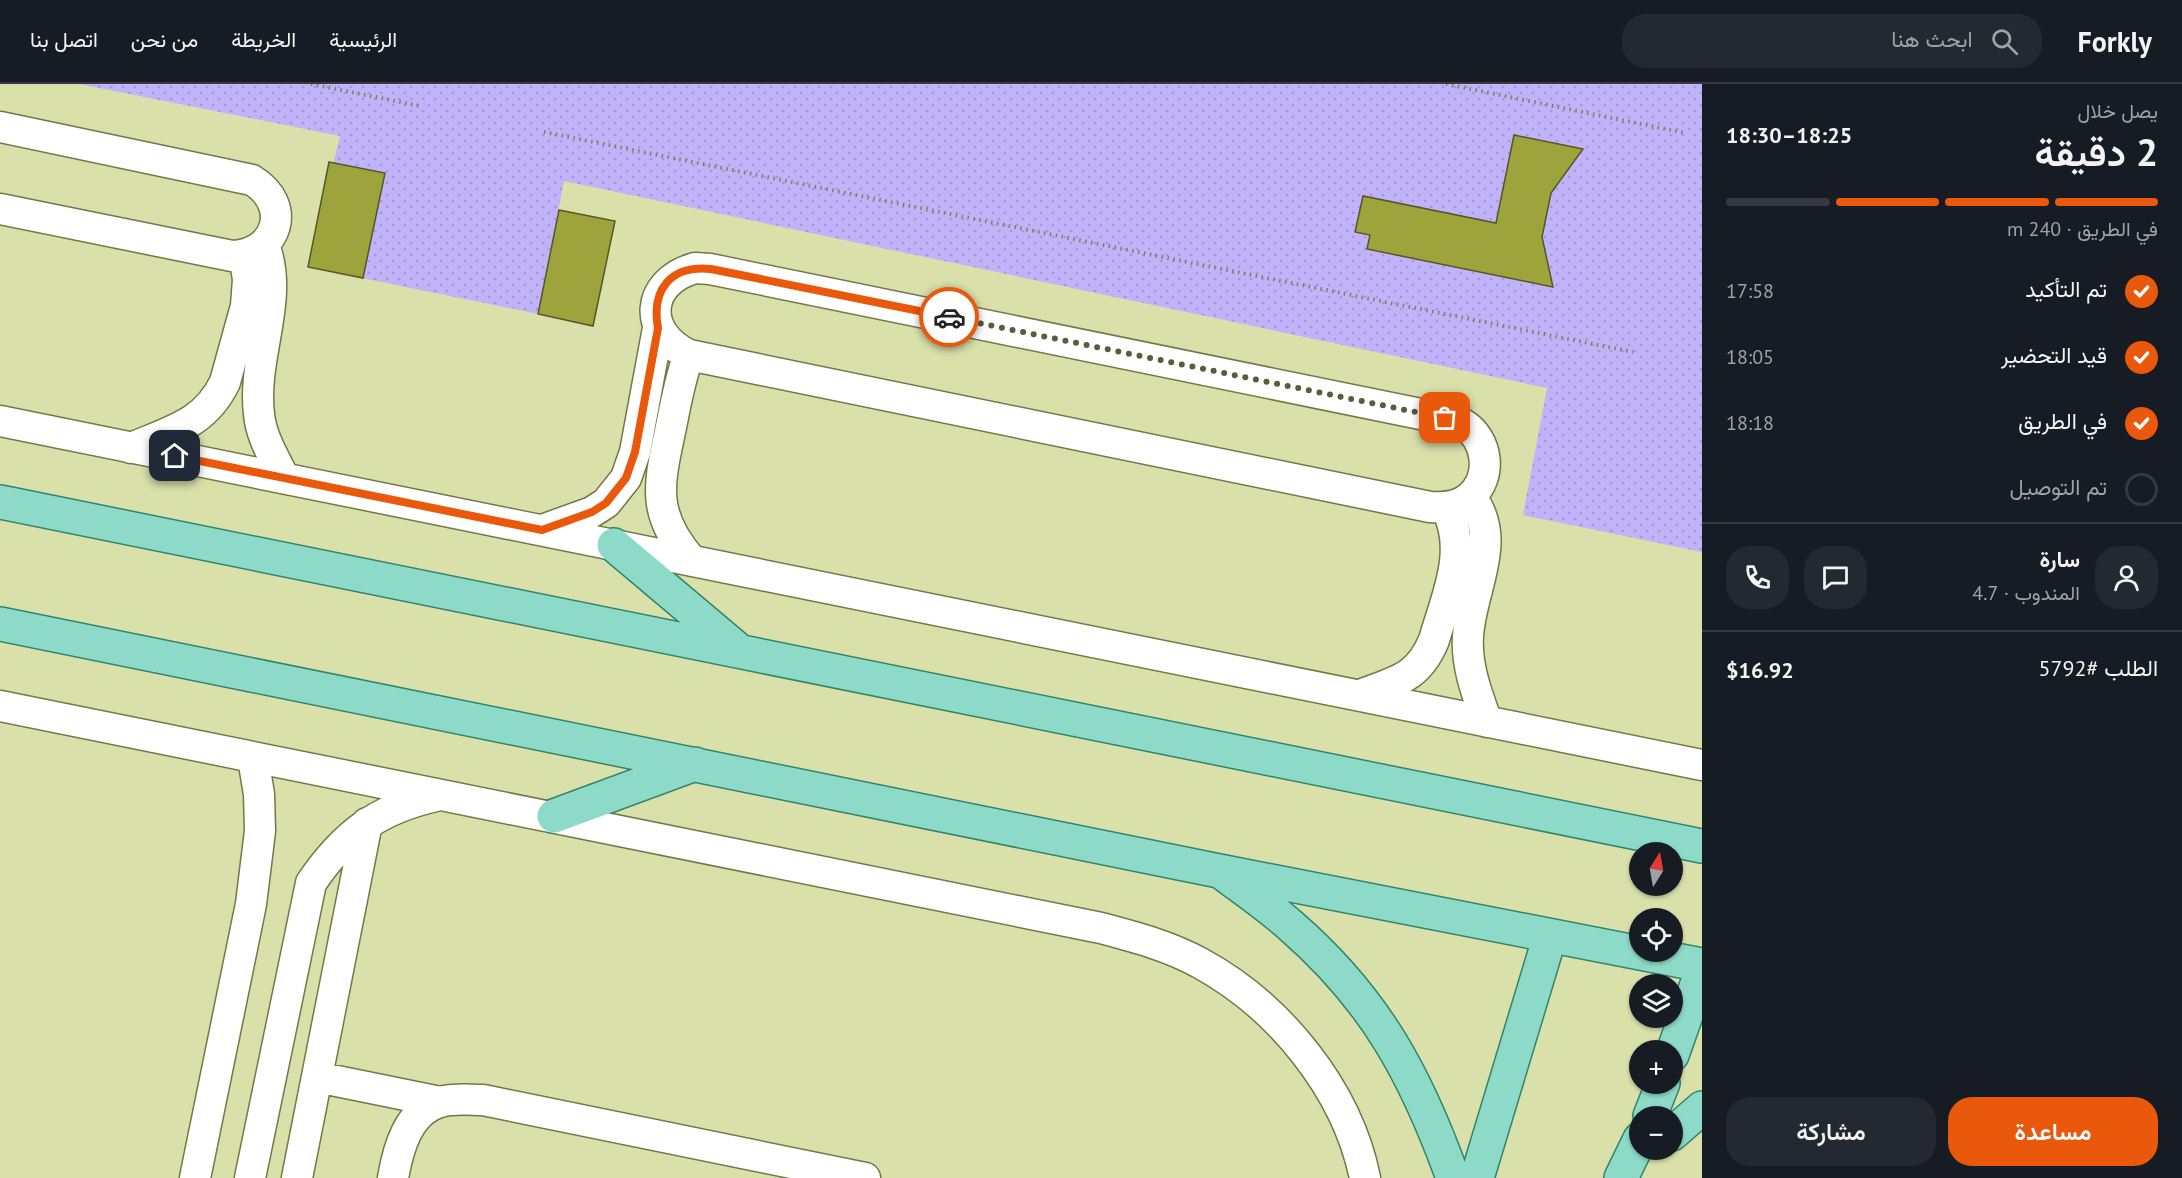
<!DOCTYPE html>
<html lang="ar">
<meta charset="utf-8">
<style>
:root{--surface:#171b24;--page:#242831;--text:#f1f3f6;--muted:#9ea1a6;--line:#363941;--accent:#ea580c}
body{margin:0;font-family:"PT Sans",Vazirmatn,sans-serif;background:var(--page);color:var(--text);direction:rtl;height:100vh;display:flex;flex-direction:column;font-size:22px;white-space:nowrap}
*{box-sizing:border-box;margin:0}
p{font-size:20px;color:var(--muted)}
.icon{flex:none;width:33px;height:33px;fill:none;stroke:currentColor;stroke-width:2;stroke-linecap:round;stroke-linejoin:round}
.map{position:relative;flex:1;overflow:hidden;direction:ltr}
.sheet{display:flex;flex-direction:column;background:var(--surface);width:480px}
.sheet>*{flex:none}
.needle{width:39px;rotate:11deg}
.tools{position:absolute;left:1629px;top:758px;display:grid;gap:12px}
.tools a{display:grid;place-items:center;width:54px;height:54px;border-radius:50%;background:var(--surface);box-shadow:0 2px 4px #0004;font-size:30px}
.pin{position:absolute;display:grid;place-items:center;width:51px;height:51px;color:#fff;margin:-26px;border-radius:12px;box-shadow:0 3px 9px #0006}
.courier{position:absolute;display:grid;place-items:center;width:60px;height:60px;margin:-30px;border:4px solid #ea580c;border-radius:50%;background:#fff;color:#222;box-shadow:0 2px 8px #0007}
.summary em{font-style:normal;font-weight:600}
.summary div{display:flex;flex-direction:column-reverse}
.summary{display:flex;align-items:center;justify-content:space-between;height:102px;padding:0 24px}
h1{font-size:39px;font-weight:600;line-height:45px}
.bar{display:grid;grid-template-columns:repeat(4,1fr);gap:9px 6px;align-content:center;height:72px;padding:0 24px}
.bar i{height:8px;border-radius:4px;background:var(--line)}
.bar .on{background:var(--accent)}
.bar p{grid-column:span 4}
.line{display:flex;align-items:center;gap:15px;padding:0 24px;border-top:2px solid var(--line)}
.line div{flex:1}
.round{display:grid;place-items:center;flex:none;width:63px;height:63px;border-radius:24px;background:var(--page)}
ol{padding:0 24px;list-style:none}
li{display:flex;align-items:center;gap:18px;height:66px}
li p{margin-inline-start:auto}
li .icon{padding:6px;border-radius:50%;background:var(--accent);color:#fff;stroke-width:4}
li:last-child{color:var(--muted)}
li i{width:33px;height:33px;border:3px solid var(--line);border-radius:50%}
.button{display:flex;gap:12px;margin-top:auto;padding:12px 24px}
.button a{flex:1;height:69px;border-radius:24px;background:var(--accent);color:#fff;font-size:24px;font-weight:600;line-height:69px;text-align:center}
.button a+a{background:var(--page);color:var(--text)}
header{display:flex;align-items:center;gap:36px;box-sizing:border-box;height:84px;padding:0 30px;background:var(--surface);border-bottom:2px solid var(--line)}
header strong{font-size:28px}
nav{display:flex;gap:33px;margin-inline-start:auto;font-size:21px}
.search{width:420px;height:54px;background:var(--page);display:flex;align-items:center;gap:15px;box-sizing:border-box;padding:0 21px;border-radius:24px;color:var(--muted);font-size:22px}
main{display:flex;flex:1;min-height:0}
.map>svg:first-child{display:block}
.park{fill:url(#park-dots)}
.building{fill:#9ca43b;stroke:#545827;stroke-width:1.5}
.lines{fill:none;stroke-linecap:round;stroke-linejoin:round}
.minor-casing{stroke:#737846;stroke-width:33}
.major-casing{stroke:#32856b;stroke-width:36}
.path{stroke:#7e825c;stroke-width:4;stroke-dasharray:1.5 4.5;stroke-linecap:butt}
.minor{stroke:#fff;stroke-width:30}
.major{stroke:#8edac8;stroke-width:33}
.done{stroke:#595c3d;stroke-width:6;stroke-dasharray:0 10.8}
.route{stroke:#ea580c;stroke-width:8}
</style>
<header>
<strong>Forkly</strong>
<div class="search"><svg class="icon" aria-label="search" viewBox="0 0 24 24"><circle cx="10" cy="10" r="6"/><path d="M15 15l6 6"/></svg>ابحث هنا</div>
<nav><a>الرئيسية</a><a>الخريطة</a><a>من نحن</a><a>اتصل بنا</a></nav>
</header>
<main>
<section class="sheet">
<div class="summary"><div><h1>2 دقيقة</h1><p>يصل خلال</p></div><em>18:25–18:30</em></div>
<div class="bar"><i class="on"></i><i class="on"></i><i class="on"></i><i></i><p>في الطريق · 240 m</p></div>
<ol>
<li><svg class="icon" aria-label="check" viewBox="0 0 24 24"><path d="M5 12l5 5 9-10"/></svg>تم التأكيد<p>17:58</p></li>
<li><svg class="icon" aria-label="check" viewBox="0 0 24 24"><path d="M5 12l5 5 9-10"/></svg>قيد التحضير<p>18:05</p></li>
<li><svg class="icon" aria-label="check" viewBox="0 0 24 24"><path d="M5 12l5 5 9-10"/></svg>في الطريق<p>18:18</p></li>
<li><i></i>تم التوصيل</li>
</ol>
<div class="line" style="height:108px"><a class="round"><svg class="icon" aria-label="person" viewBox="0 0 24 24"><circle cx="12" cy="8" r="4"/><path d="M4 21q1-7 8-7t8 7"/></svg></a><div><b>سارة</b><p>المندوب · 4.7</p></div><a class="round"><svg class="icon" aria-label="chat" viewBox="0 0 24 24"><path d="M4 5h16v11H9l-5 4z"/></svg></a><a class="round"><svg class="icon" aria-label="phone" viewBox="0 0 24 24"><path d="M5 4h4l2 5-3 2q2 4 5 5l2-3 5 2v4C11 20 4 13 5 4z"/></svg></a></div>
<div class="line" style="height:78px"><div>الطلب #5792</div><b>$16.92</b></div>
<div class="button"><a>مساعدة</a><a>مشاركة</a></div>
</section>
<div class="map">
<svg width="1702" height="1094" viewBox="0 0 1702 1094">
<defs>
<pattern id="park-dots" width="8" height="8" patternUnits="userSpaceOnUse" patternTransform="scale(1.5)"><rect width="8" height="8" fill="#c1b3fa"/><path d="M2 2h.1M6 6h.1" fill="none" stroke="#a599d5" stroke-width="1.8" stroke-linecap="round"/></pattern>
</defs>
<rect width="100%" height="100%" fill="#dae0aa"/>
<path class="park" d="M79,0h1623v468l-179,-37 24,-127 -983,-207 -26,133 -230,-47 32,-131z"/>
<path class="building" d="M1514,51l69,14 -32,44 -9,44 11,50 -186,-38 3,-14 -15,-3 8,-36 133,27z
M329,78l56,11 -22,105 -55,-11z
M559,126l56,11 -22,105 -55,-12z"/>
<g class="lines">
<g class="minor-casing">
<path id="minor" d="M0,43l252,53c41,25 26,74 -20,76l-232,-47
M264,161c21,54 -12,112 -5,169 2,23 15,43 25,64
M695,184l15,1 735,150c6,1 13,2 18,5 25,15 30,53 7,73 -11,10 -25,11 -40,10l-741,-152c-47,-22 -44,-73 6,-87z
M689,271c-9,23 -13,47 -18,72 -12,57 -21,86 21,134
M0,337l1702,344
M131,364c40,-17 74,-24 94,-66l21,-76 2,-27 -4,-24
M1471,413c33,44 0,91 -3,139 -2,30 9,58 19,86
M542,446l50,-18 14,-9 20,-25 9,-26 23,-124
M1360,611c36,-14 58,-16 74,-55 12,-42 35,-90 12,-132
M0,622l1101,222c34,9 68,18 99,35 79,43 147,126 165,215
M317,993l123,25
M195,1094l56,-274 9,-73 -1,-37 -6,-36
M250,1094l61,-295c33,-49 67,-74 125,-87
M297,1094l70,-355
M393,1094c5,-29 15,-67 47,-76 14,-4 29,-2 43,-2l382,78"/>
</g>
<g class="major-casing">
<path id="major" d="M0,418l1702,344
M614,461l121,102
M0,540l1219,247 483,94
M554,732l141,-52
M1225,791c23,17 46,33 66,51 84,73 125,149 162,252
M1672,971l30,-85
M1650,1032l13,-33
M1672,1050l30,-26
M1477,1094l73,-242
M1621,1094l19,-39"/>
</g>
<path class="path" d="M311,0l109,22
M1446,0l239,49
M544,48l1089,220"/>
<use href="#minor" class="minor"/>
<use href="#major" class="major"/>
</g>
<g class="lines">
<path class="done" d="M949,233l496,101"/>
<path class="route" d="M175,372l367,74 50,-18 14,-9 20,-25 9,-26 23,-124c-7,-39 13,-63 53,-59l238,48"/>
</g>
</svg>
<div class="tools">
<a><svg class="needle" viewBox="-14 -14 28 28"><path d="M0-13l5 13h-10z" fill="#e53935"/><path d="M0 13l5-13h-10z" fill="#9ea1a6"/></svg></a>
<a><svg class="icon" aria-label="locate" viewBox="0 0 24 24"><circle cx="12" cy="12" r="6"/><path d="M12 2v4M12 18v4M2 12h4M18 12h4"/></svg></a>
<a><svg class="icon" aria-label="layers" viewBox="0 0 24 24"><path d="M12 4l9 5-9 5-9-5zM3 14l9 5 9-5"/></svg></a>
<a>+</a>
<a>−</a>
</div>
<div class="pin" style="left:1445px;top:334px;background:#ea580c"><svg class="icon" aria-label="bag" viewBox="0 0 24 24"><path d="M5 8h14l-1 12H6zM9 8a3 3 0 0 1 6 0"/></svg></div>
<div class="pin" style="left:175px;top:372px;background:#1f2937"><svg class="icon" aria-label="home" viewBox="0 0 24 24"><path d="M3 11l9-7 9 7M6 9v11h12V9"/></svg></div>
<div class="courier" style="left:949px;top:233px"><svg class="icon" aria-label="car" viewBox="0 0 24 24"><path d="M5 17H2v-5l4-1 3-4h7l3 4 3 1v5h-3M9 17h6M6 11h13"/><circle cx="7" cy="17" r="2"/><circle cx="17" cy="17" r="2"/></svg></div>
</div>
</main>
